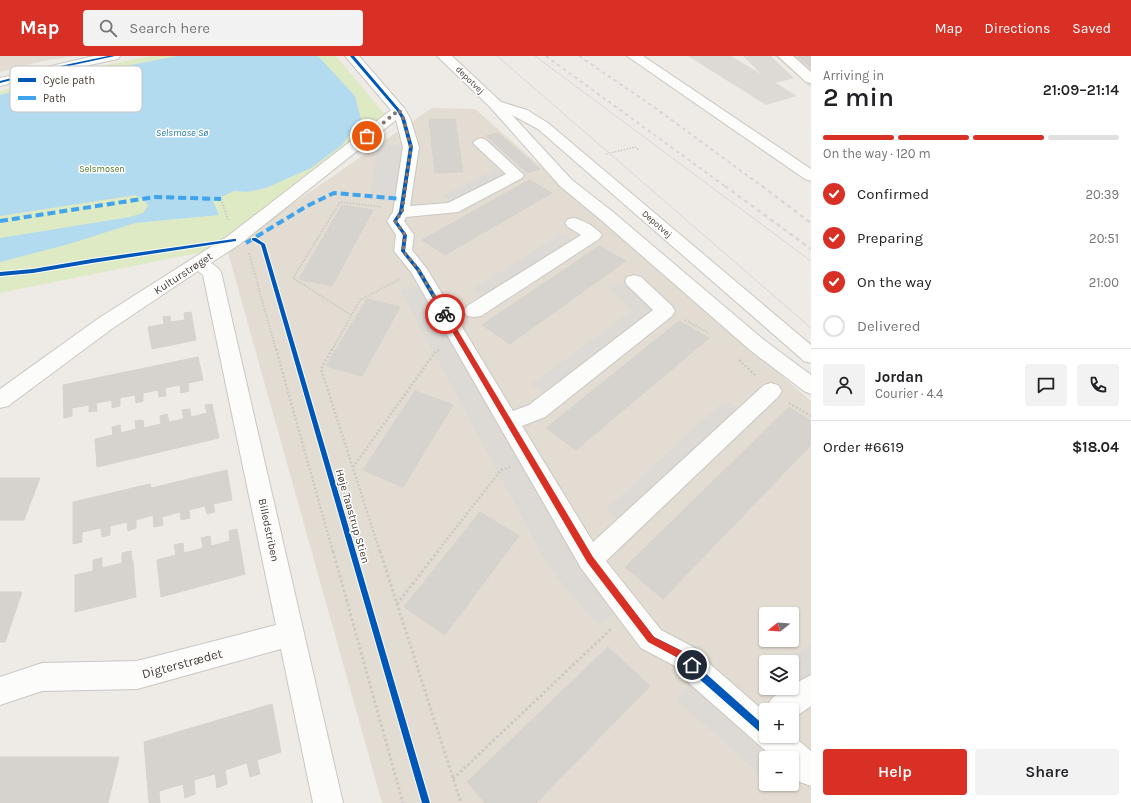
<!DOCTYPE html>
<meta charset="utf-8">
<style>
:root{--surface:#fff;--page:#f2f2f2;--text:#202124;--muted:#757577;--line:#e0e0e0;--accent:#d93025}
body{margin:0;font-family:Karla,sans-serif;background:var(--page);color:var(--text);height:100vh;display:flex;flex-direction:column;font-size:15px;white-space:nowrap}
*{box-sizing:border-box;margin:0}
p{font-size:13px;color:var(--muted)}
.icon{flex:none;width:22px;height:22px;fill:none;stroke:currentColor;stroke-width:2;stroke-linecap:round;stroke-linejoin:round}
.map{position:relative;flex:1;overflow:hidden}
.drawer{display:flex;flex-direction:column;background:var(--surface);width:320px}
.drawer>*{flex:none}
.needle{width:26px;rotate:253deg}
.fabs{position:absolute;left:759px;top:551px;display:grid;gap:8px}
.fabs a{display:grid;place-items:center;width:40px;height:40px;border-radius:4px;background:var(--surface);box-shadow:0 1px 3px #0004;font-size:20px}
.pin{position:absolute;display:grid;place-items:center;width:34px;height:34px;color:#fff;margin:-17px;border:2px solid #fff;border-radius:50%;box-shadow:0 1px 4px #0007}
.courier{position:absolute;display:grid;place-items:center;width:40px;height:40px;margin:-20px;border:3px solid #d93025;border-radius:50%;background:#fff;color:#222;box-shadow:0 1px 5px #0007}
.overview em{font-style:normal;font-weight:600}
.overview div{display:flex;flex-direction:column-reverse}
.overview{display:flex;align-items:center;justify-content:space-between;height:68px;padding:0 12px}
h1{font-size:26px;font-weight:600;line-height:30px}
.bar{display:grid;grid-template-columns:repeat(4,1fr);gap:6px 4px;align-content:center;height:48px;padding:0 12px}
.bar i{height:5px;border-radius:3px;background:var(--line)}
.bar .selected{background:var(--accent)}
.bar p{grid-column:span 4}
.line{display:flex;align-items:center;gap:10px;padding:0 12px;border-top:1px solid var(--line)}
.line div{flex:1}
.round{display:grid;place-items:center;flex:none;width:42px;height:42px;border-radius:4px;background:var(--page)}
ol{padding:0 12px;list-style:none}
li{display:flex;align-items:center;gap:12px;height:44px}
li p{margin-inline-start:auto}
li .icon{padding:4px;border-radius:50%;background:var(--accent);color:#fff;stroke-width:4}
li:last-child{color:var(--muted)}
li i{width:22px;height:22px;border:2px solid var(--line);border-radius:50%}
.button{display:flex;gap:8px;margin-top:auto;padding:8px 12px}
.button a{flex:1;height:46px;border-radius:4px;background:var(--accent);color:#fff;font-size:16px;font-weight:600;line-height:46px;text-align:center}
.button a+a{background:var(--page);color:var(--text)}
header{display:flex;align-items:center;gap:24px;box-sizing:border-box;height:56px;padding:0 20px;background:var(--accent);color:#fff}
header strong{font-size:19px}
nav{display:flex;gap:22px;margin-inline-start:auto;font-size:14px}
.search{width:280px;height:36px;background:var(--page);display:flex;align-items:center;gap:10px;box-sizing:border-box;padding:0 14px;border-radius:4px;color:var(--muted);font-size:15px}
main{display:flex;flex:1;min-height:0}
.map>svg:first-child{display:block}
.residential{fill:#e3dcd2;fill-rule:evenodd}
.green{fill:#deeac4}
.parking{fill:#dddad6}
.water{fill:#b3dbef}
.building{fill:#d6d2cd;stroke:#d6d2cc}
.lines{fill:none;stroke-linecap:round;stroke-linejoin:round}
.minor-casing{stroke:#cac7c2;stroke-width:2}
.path-far3{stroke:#cccac6;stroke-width:1.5;stroke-dasharray:1.5 1.5;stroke-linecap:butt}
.path-far2{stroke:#cccac6;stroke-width:2;stroke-dasharray:1.5 1.5;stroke-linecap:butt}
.path-far1{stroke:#cccac6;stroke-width:2.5;stroke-dasharray:2 2;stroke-linecap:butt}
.path{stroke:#cccac6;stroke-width:3;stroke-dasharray:2.5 2.5;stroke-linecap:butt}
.minor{fill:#fcfcfb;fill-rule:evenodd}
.tram{stroke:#d8d7d7;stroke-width:1}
.rail-far1{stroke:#d8d7d7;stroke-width:2;stroke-dasharray:3.5 3.5;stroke-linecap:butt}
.rail{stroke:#d8d7d7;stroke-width:2.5;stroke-dasharray:4 4;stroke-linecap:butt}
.quiet{stroke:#3fa4eb;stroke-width:4;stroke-dasharray:8 4;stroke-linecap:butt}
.cycleway-casing{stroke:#fff;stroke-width:2}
.cycleway{fill:#0057b8;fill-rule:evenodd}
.route{fill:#d93025}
.done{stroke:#7f7971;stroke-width:4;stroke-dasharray:0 7.2}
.labels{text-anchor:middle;stroke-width:3;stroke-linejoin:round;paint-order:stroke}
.far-street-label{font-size:9px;fill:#433b32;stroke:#fff}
.far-park-label{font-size:9px;fill:#487624;stroke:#fff}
.far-water-label{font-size:10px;font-style:italic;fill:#277baa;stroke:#fff}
.street-label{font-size:11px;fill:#433b32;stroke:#fff}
.near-street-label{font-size:13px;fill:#433b32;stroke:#fff}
.key{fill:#fff;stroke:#c7c4c2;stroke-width:1}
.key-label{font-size:11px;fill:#433b32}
</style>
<header>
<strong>Map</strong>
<div class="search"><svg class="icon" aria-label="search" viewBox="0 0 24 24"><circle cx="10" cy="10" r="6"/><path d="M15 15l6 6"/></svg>Search here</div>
<nav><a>Map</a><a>Directions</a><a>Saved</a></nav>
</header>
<main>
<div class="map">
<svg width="811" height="747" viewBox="0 0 811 747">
<rect width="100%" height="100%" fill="#eeebe6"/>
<path class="residential" d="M0,0h73l-30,5 -43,11z
M775,0h36v31l-2,-1z
M432,52l43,1 336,292v402h-429l-155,-554zM766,558h26v26h-26zM766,606h26v26h-26zM766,654h26v26h-26zM766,702h26v26h-26z"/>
<path class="green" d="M150,0h186l56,67 -175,126 -217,44v-202l71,-19z"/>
<path class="parking" d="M688,0h43l30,18 -18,-18h-10h38l23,22 -18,5 21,13 -31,9z
M378,87l33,4 -8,55 -34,-2z
M496,113l14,9 -53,28 -14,-10z
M562,177l18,10 -90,57 -17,-11z
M634,225l31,30 -113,89 -21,-16 102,-74 -25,-24z
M427,227l199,323 -28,20 -50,-60 -148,-276z
M725,344l22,14 -121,113 -20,-18z
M811,588v45l-14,9 -9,-10h4v-26h-9z
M700,618l66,62 38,29 -12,17v-24h-26v22l-90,-81z"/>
<path class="water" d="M177,0h141l37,40 6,23 -19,26 -31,23 -45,20 -19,4 -13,-1 -21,10 6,14 -84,8 -66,21 -69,18v-24l130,-21 13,-4 5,-7 -3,-5 -9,-6 -136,21v-121l70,-18z"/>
<path class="building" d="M811,0v12l-13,-11 9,-1z
M429,63h26l8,53 -28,1z
M498,77l42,36 -12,4 -42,-37z
M529,124l23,13 -107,62 -23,-15z
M342,149l31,5 -41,76 -33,-7z
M599,190l27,15 -116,83 -28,-19z
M367,243l33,8 -38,69 -36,-10z
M191,256l5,28 -44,9 -4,-22 16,-3 -1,-7 7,-1 1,6 14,-2 -1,-7z
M679,265l30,17 -133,112 -30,-22z
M198,301l5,23 -15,3 1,8 -8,2 -1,-8 -15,3 1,8 -7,1 -1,-7 -15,3v8l-7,2 -1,-8 -15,3v8l-8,2v-8l-16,3 1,8 -8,1v-7l-17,3v8l-8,2 -1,-33z
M415,335l38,14 -50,82 -40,-17z
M212,348l7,34 -122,29 -2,-28 18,-4 -1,-8 8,-2 1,8 15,-4 -1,-8 8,-1 1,8 17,-4 -1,-8 7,-2 2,8 15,-3 -2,-9 8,-1 1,8 16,-4 -2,-8z
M789,351l22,14v24l-148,154 -38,-32z
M227,414l5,30 -19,4 2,8 -8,2 -2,-8 -16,4 1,8 -9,2 -1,-8 -18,5 1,8 -9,2 -1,-12 -17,5v8l-8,3 -1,-9 -17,4v9l-8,2 -1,-9 -19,4v10l-9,2v-42l77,-18 1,4z
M0,422h40l-16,42h-24z
M480,456l39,24 -74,99 -41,-28z
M237,473l8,45 -84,23 -4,-37 19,-5 -2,-10 9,-2 1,10 19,-5 -2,-10 9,-2 1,10 19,-5 -1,-10z
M131,495l1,10h1l3,36 -61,15v-37l18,-4v-11l9,-2v10l20,-5v-10z
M0,536h22l-17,50h-5z
M608,591l42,39 -114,117h-51l-18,-21z
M272,648l9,48 -24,8 3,14 -10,3 -3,-14 -22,7 2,14 -10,4 -2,-14 -21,6 1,14 -10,4 -2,-14 -24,7 1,12h-11l-5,-61z
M0,701h119l-11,46h-108z"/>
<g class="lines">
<g class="minor-casing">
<path id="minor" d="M94,0h26l-2,3 -62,13 -56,14v-8z
M345,0h14l45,52 6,10 9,29 -9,59 38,-3 58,-29 -30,-28 -3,-3 3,-3 5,-2 5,2 38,35 -2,3 -64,34 -52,5 -2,4 10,14 -2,15 15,19 86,142 16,-6 124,-95 -26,-25 -2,-4 2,-4 7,-2 7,2 31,29 3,5 -3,5 -127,101 -23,9 71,116 171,-157 7,-2 7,2 4,6 -4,6 -172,164 55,69 34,18 15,16 56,49v23h26v-1l19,16v35l-11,-4 -8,-8v-16h-18l-84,-74 -15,-18 -34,-18 -60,-80 -170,-296 -17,-21 2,-16 -9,-14 6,-9 10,-65 -7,-27 -156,124 -29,19 7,5 3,4 122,531h-30l-32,-154 -144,40 -95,2 -42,14v-28l42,-14 95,-2 139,-36 -73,-350 -5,-4 -85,57 -105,78 -8,2v-19l99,-71 129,-82 163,-126z
M437,0h15l49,46 26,8 21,13 263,222v18l-7,-2 -266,-232 -26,-14 60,65 41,32 151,128 47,35v19l-7,-3 -54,-41 -149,-130 -41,-34 -70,-79z
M627,0h16l168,113v12l-6,-2z
M778,0h15l18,16v11l-5,-1z
M574,162c9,2 22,9 28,17l-3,4 -118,77 -7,1 -7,-1 -3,-5 3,-5 114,-71 -13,-8 -3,-4 3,-4z
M811,619v31l-19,13v-9l-26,1c2,-11 14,-23 26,-23v-3z"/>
</g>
<path class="path-far3" d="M606,98l29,-7 4,3"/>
<path class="path-far2" d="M221,143l7,21
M249,197l27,97
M351,259l-58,-37 47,-76 42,5
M685,264l24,13
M332,294l28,-50 40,-21"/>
<path class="path-far1" d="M276,293l57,203
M332,293l-11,20 59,183
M739,304l17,16
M789,347l22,13
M353,411l83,-116 4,-1
M437,496l64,-82 9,-3"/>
<path class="path" d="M333,495l70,252
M380,495l81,252
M397,548l41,-53
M453,723l158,-150"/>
<use href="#minor" class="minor"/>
<path class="tram" d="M497,0l314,272
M535,0l276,205"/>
<path class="rail-far1" d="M546,0l180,131
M579,0l75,51 109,80"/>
<path class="rail" d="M725,130l86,63
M762,130l49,37"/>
<path class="quiet" d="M0,165l155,-24 66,2
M246,187l61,-37 27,-13 69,6"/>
<g class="cycleway-casing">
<path id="cycleway" d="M108,0h7l-60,13 -55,14v-2l55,-14z
M350,0h4l46,54 5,8 8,29 -10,65 -6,9 10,14 -2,16 15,18 172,289 62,79 34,17 15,17 63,56v9l-3,-1 -66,-58 -15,-17 -34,-19 -60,-79 -172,-292 -15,-19 2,-16 -10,-14 6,-9 10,-65 -8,-29 -4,-7z
M252,182h4l9,6 165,559h-8l-161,-558 -9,-5z
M234,183h2v2l-144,22 -59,10 -33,3v-4l33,-3 59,-10z"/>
</g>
<use href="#cycleway" class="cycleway"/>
</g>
<path class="route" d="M445,256l3,2 145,243 61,80 34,17 7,9v5h-5l-8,-8 -34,-18 -61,-80 -145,-248z"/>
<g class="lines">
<path class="done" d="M367,80l32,-26 4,8 8,29 -9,65 -7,9 10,14 -2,16 15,18 27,45"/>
</g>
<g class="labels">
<g class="far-street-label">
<text transform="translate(470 24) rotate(44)" y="3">depotvej</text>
<text transform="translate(657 168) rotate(41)" y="3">Depotvej</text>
</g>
<g class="far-park-label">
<text x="102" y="116">Selsmosen</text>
</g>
<g class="far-water-label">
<text x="182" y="80">Selsmose Sø</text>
</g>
<g class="street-label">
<text transform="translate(183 217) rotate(-33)" y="4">Kulturstrøget</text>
<text transform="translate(353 460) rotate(74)" y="4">Høje Taastrup Stien</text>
<text transform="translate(269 474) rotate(78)" y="4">Billedstriben</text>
</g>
<g class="near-street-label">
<text transform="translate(182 607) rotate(-15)" y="5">Digterstrædet</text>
</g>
</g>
<rect x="10" y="10" width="132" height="46" rx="6" class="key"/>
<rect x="18" y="22" width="18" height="4" fill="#0057b8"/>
<rect x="18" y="40" width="18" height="4" fill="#3fa4eb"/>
<g class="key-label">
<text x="43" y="28">Cycle path</text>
<text x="43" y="46">Path</text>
</g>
</svg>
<div class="fabs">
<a><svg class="needle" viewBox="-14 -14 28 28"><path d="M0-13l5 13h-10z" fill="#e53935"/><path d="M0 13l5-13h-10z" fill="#757577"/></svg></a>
<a><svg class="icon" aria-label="layers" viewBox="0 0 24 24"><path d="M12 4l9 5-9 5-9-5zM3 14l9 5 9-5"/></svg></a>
<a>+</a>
<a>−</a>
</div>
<div class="pin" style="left:367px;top:80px;background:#ea580c"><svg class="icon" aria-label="bag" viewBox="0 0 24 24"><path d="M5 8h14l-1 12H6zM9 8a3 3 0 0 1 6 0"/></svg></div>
<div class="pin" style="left:692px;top:609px;background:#1f2937"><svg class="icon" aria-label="home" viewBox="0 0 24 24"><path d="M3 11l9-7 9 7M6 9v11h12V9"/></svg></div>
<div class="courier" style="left:445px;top:258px"><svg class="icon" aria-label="bike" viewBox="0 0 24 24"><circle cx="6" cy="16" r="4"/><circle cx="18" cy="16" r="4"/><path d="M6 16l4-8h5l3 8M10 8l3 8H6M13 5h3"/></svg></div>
</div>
<section class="drawer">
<div class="overview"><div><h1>2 min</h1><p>Arriving in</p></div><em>21:09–21:14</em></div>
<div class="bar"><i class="selected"></i><i class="selected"></i><i class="selected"></i><i></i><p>On the way · 120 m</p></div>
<ol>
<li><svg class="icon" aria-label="check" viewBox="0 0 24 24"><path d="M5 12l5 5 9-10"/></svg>Confirmed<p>20:39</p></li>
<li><svg class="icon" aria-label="check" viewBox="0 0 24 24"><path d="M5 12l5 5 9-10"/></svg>Preparing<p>20:51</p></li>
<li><svg class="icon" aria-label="check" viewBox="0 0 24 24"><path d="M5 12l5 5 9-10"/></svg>On the way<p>21:00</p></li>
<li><i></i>Delivered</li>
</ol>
<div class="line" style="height:72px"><a class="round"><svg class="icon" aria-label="person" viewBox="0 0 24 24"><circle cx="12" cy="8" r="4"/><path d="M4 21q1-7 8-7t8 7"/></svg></a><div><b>Jordan</b><p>Courier · 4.4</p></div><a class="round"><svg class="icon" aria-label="chat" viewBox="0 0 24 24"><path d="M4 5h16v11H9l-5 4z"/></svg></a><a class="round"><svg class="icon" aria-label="phone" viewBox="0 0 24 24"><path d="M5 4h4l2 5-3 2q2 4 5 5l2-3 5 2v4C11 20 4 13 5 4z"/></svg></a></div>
<div class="line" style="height:52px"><div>Order #6619</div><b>$18.04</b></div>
<div class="button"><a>Help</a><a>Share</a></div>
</section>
</main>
